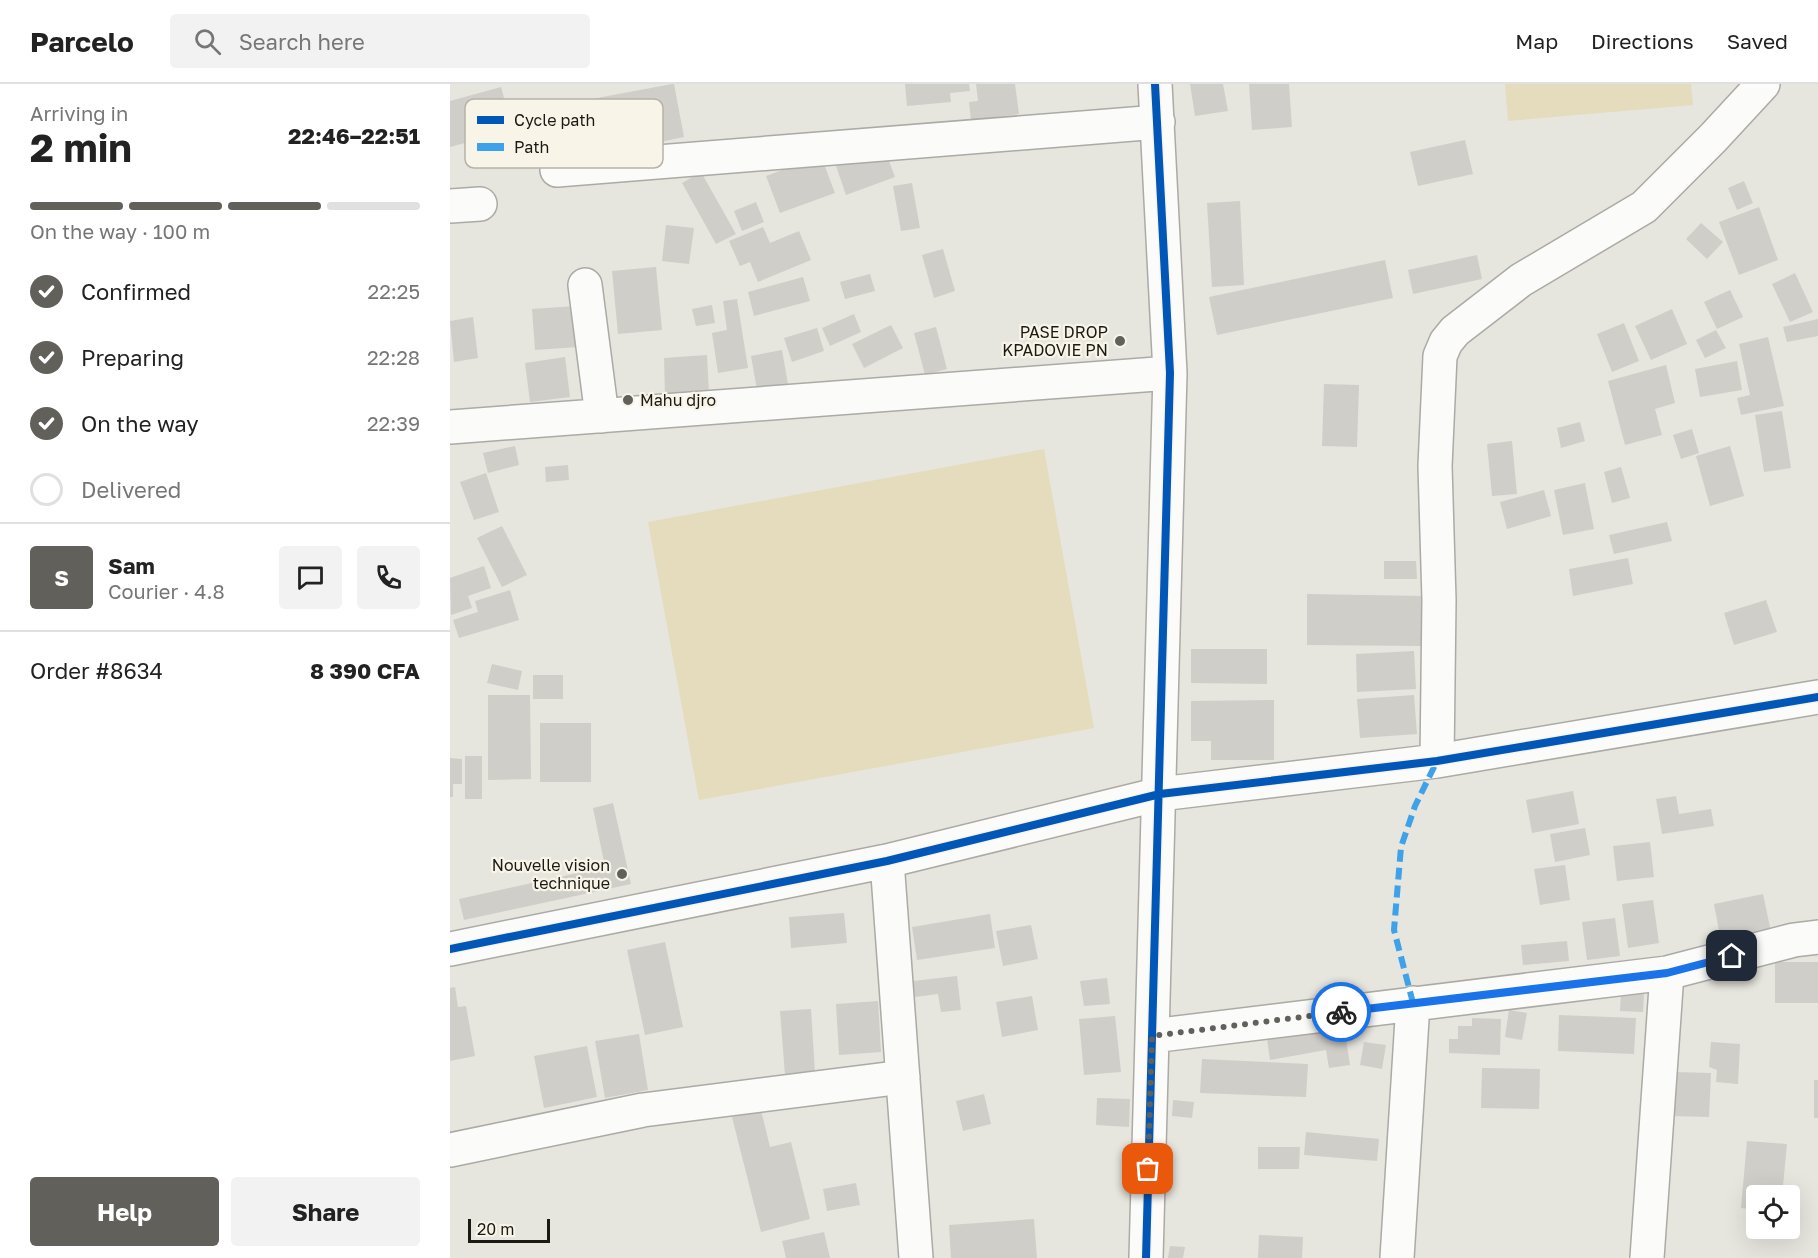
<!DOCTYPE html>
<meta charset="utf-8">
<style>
:root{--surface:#fff;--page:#f2f2f2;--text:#222;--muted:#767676;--line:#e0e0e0;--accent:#61605b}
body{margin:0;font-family:"Golos Text",sans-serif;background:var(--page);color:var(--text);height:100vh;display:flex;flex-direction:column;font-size:22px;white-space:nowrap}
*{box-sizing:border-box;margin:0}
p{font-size:20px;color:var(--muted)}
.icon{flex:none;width:33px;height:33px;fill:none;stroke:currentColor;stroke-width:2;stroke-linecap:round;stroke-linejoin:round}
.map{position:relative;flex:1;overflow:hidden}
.panel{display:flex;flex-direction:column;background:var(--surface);width:450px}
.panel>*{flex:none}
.buttons{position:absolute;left:1296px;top:1101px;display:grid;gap:12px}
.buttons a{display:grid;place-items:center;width:54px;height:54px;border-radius:6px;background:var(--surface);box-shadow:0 6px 24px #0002;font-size:30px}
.scale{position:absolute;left:18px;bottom:15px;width:82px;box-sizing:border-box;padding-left:6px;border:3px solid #1a1914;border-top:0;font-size:16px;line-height:21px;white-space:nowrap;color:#1a1914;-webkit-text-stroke:4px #f8f4e8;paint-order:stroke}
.pin{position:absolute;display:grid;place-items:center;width:51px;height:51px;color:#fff;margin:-26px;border-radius:12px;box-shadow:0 3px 9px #0006}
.courier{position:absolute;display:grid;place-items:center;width:60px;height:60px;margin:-30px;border:4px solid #1a73e8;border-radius:50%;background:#fff;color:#222;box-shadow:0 2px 8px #0007}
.summary em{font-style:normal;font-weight:700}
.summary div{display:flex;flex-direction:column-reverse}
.summary{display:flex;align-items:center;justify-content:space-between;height:102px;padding:0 30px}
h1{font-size:39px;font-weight:700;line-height:45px}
.bar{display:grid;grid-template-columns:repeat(4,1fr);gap:9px 6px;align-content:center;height:72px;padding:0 30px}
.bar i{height:8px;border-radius:4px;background:var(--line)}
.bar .selected{background:var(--accent)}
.bar p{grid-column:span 4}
.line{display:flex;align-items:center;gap:15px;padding:0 30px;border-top:2px solid var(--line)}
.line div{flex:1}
.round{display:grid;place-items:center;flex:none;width:63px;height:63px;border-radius:6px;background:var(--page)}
ol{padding:0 30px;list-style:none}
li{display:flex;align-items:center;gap:18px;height:66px}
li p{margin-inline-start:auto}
li .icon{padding:6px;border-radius:50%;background:var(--accent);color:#fff;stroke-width:4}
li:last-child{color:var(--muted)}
li i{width:33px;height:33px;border:3px solid var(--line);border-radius:50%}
.button{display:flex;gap:12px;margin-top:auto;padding:12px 30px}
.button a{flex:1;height:69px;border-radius:6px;background:var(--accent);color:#fff;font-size:24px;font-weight:700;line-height:69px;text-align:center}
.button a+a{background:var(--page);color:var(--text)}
header{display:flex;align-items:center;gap:36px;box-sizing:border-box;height:84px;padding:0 30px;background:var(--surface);border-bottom:2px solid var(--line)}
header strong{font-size:28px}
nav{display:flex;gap:33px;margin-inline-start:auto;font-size:21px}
.search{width:420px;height:54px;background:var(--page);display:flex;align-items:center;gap:15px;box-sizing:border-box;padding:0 21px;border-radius:6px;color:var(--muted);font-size:22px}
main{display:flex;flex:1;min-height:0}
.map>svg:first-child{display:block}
.green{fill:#e4dcbc}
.building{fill:#d0cec9}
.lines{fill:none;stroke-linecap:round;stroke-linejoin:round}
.minor-casing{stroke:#abaaa5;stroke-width:36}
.minor{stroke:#fbfbfa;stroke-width:33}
.quiet{stroke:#3da2ea;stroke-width:6;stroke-dasharray:12 6;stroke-linecap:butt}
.cycleway-casing{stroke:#f8f4e8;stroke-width:11}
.cycleway{stroke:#0057b8;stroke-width:8}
.done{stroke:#61605b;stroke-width:6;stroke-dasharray:0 10.8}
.route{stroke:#1a73e8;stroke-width:8}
.poi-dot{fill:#61605b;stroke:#f8f4e8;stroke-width:2}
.labels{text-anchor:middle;stroke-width:4.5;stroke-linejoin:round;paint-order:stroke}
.poi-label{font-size:16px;fill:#1a1914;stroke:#f8f4e8;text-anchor:end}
.key{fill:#f8f4e8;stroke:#b5b2a8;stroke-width:1.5}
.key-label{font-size:16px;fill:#1a1914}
</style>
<header>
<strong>Parcelo</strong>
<div class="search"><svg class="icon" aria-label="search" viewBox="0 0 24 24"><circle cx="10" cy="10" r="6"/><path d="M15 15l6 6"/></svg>Search here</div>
<nav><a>Map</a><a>Directions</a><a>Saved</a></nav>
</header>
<main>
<section class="panel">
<div class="summary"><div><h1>2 min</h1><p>Arriving in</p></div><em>22:46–22:51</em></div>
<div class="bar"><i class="selected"></i><i class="selected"></i><i class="selected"></i><i></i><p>On the way · 100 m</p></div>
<ol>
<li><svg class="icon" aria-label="check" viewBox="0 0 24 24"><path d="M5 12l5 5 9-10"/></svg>Confirmed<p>22:25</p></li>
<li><svg class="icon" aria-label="check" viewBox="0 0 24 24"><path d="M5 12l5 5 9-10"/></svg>Preparing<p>22:28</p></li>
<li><svg class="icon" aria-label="check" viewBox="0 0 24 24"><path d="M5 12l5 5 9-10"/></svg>On the way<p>22:39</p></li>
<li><i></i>Delivered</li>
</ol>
<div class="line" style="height:108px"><b class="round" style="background:var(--accent);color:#fff">S</b><div><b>Sam</b><p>Courier · 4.8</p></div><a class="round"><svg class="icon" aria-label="chat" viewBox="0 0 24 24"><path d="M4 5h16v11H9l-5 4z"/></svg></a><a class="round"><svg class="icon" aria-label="phone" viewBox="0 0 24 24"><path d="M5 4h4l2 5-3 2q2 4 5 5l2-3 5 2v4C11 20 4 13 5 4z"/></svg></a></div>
<div class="line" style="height:78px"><div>Order #8634</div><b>8 390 CFA</b></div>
<div class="button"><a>Help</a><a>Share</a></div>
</section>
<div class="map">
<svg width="1368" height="1174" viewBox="0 0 1368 1174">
<rect width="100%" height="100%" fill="#e6e5de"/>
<path class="green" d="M1055,0h186l2,21 -185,16z
M594,365l50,279 -395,72 -51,-278z"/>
<path class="building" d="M222,0h2l10,53 -43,9 -4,-21 -50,10 -6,-34z
M455,0h64l1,7 -20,2 1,9 -44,4z
M526,0h39l4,30 -48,6 -2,-18 9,-1z
M740,0h33l5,27 -33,5z
M799,0h40l3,43 -40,3z
M51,3l12,43 -63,17v-46z
M1015,56l8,34 -55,12 -8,-34z
M433,61l12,32 -49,18 -11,-32z
M371,72l14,37 -55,20 -14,-37z
M251,88l35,62 -20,10 -34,-61z
M1294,97l9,22 -16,7 -9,-22z
M462,99l8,45 -19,3 -8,-45z
M790,117l4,84 -32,2 -5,-84z
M306,118l8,20 -22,9 -8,-20z
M1309,123l19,53 -39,15 -20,-53z
M1251,139l22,19 -16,17 -21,-20z
M216,141l28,3 -5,36 -27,-3z
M313,143l7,16 29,-12 12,29 -53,22 -8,-20 -10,4 -11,-25z
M493,165l12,42 -21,7 -12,-43z
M1027,171l5,24 -69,15 -5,-24z
M935,176l8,38 -176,37 -8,-38z
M206,183l6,63 -44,4 -6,-63z
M1345,189l18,39 -23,10 -18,-38z
M420,190l5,17 -30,8 -5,-17z
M353,193l7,24 -56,15 -6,-24z
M1280,206l13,27 -26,12 -13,-27z
M287,215l11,69 -30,5 -6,-40 15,-3 -4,-29z
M262,221l3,18 -19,3 -4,-17z
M126,222l2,41 -43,3 -3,-41z
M1222,225l15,35 -36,16 -16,-34z
M404,230l7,18 -31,14 -8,-18z
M23,233l5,41 -24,4 -4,-41z
M1368,235v17l-31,6 -4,-15z
M1174,239l15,38 -27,11 -15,-38z
M441,241l12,23 -39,20 -12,-24z
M486,243l11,42 -22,6 -11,-42z
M367,244l7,23 -32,11 -8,-24z
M1266,246l10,18 -21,10 -9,-18z
M1318,253l16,69 -43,9 -4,-17 13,-3 -11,-51z
M332,266l6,34 -31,6 -6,-34z
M257,271l2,39 -44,3 -1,-39z
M115,273l5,40 -40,5 -5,-39z
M1287,277l5,29 -42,7 -5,-28z
M1216,281l9,38 -20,6 7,26 -37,10 -17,-64z
M874,300l35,1 -2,62 -35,-1z
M1332,327l9,57 -27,4 -9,-57z
M1130,338l5,19 -24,7 -4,-20z
M1242,345l7,24 -18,6 -8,-24z
M1062,357l5,53 -25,2 -5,-52z
M65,362l4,19 -31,8 -5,-20z
M1280,362l14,50 -34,10 -14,-50z
M118,381l1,15 -23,2 -1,-15z
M1171,383l9,31 -18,5 -8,-31z
M36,389l13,39 -25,8 -14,-38z
M1135,399l9,46 -31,6 -9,-45z
M1094,406l7,26 -44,13 -7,-27z
M1217,438l5,19 -58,13 -5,-19z
M52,442l25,49 -25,12 -25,-49z
M1178,474l5,26 -60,12 -4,-27z
M934,477h32l1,18h-33z
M34,482l7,22 -23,8 4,12 -21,7 -1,-37z
M60,506l9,30 -60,18 -6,-18 25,-8 -3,-11z
M857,510l116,2 -1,50 -115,-1z
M1316,516l11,32 -43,13 -10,-32z
M741,565h76v35l-76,-1z
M964,567l2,38 -59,3 -1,-38z
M42,580l30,7 -4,19 -31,-7z
M83,591h30v24h-30z
M38,611h42l1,84 -43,1z
M964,611l3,39 -57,4 -3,-39z
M824,616v60h-63v-19h-20v-40z
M90,639h51v59h-51z
M15,672h17v43h-17z
M0,674l12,1v25h-9v13h-3z
M1123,707l6,33 -47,9 -6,-33z
M1226,712l3,18 32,-5 3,17 -52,8 -6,-35z
M163,719l18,81 -167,36 -5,-21 146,-32 -12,-59z
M1135,744l5,27 -35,7 -5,-28z
M1200,758l4,35 -37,4 -4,-35z
M1115,781l5,35 -30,5 -6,-36z
M1313,810l8,38 -50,9 -7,-37z
M1203,816l6,43 -31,5 -6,-44z
M394,829l3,30 -56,5 -2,-31z
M540,830l5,34 -78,12 -5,-33z
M1165,834l5,38 -33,4 -5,-38z
M581,841l7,34 -35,7 -7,-35z
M1117,857l2,20 -46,4 -2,-20z
M215,858l18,85 -38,8 -18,-85z
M1325,878h43v41h-43z
M507,892l4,34 -20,2 -3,-18 -23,3 -2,-16z
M657,894l3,26 -26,2 -4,-25z
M5,903l3,20 8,-1 9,50 -25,5v-73z
M1171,908l23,1 -1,19 -23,-1z
M582,912l6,34 -36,7 -6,-35z
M428,917l3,51 -42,3 -3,-51z
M361,925l4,64 -30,2 -5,-64z
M1059,926l18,3 -5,27 -17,-3z
M1109,931l77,3 -2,36 -76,-3z
M665,932l6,56 -37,3 -5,-56z
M1022,934l29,1 -1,36 -51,-2v-14h9v-13h14z
M893,936l7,45 -21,3 -3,-18 -56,10 -4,-28z
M189,950l9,56 -43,8 -10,-57z
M914,958l22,3 -4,24 -22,-4z
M1261,958l29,2 -2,40 -22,-2 1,-12 -8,-3z
M137,962l10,51 -53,11 -10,-52z
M752,975l106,5 -2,33 -106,-4z
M1032,984l58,1 -1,40 -58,-1z
M1222,988l39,1 -2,44 -38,-1z
M1364,996h4v38h-4z
M534,1010l7,30 -28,7 -7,-30z
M647,1014l33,1 -1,28 -33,-2z
M723,1016l21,2 -2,16 -20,-2z
M311,1026l9,37 21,-5 19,77 -49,13 -29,-115z
M856,1048l73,7 -2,22 -73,-6z
M1297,1057l40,3 -5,52h-26v14l-15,-2z
M808,1063h42l-1,22h-41z
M406,1099l4,22 -33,6 -4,-22z
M584,1135l3,39h-86l-2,-33z
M374,1148l6,26h-44l-4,-17z
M809,1151l44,2 -1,21h-44z
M720,1162l15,1 -2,11h-15z"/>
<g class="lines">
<g class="minor-casing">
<path id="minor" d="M107,86l601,-48
M0,122l30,-2
M135,201l17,131
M0,343l720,-54
M987,677l2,-161 -4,-134 5,-110 6,-14 9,-11 66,-51 123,-73 69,-69 50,-54
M437,777l29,397
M0,865l437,-88 273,-67 277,-33 381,-64
M702,952l515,-63 127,-33 24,-3
M0,1066l193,-40 260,-33
M696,1174l24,-885 -15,-289
M947,1174l16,-255
M1197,1174l20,-285"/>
</g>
<use href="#minor" class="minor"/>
<path class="quiet" d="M963,919l-19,-73 7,-83 14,-41 22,-45"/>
<g class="cycleway-casing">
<path id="cycleway" d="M0,865l437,-88 273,-67 277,-33 381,-64
M696,1174l24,-885 -15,-289"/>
</g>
<use href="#cycleway" class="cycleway"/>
</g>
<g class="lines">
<path class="done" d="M698,1085l4,-133 189,-24"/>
<path class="route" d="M891,928l326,-39 65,-17"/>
</g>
<g class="poi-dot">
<circle cx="670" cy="257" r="6"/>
<circle cx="178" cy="316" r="6"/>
<circle cx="172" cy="790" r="6"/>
</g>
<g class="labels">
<g class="poi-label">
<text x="658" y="254">PASE DROP<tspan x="658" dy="18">KPADOVIE PN</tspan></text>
<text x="190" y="322" text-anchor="start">Mahu djro</text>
<text x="160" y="787">Nouvelle vision<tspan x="160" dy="18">technique</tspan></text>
</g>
</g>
<rect x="15" y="15" width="198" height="69" rx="9" class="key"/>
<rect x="27" y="32" width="27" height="8" fill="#0057b8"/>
<rect x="27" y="59" width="27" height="8" fill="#3da2ea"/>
<g class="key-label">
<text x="64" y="42">Cycle path</text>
<text x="64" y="69">Path</text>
</g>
</svg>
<div class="buttons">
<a><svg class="icon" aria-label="locate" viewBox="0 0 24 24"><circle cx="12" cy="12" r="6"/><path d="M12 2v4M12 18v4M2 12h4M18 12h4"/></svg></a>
</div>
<div class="scale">20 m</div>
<div class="pin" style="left:698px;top:1085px;background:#ea580c"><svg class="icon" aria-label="bag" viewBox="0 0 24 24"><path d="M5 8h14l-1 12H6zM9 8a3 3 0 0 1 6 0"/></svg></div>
<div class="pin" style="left:1282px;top:872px;background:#1f2937"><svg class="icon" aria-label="home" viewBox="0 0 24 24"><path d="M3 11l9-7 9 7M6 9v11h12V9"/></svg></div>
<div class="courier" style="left:891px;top:928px"><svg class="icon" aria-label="bike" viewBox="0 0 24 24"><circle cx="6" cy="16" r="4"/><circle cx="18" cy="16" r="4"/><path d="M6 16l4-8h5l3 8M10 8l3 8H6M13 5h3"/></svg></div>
</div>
</main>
